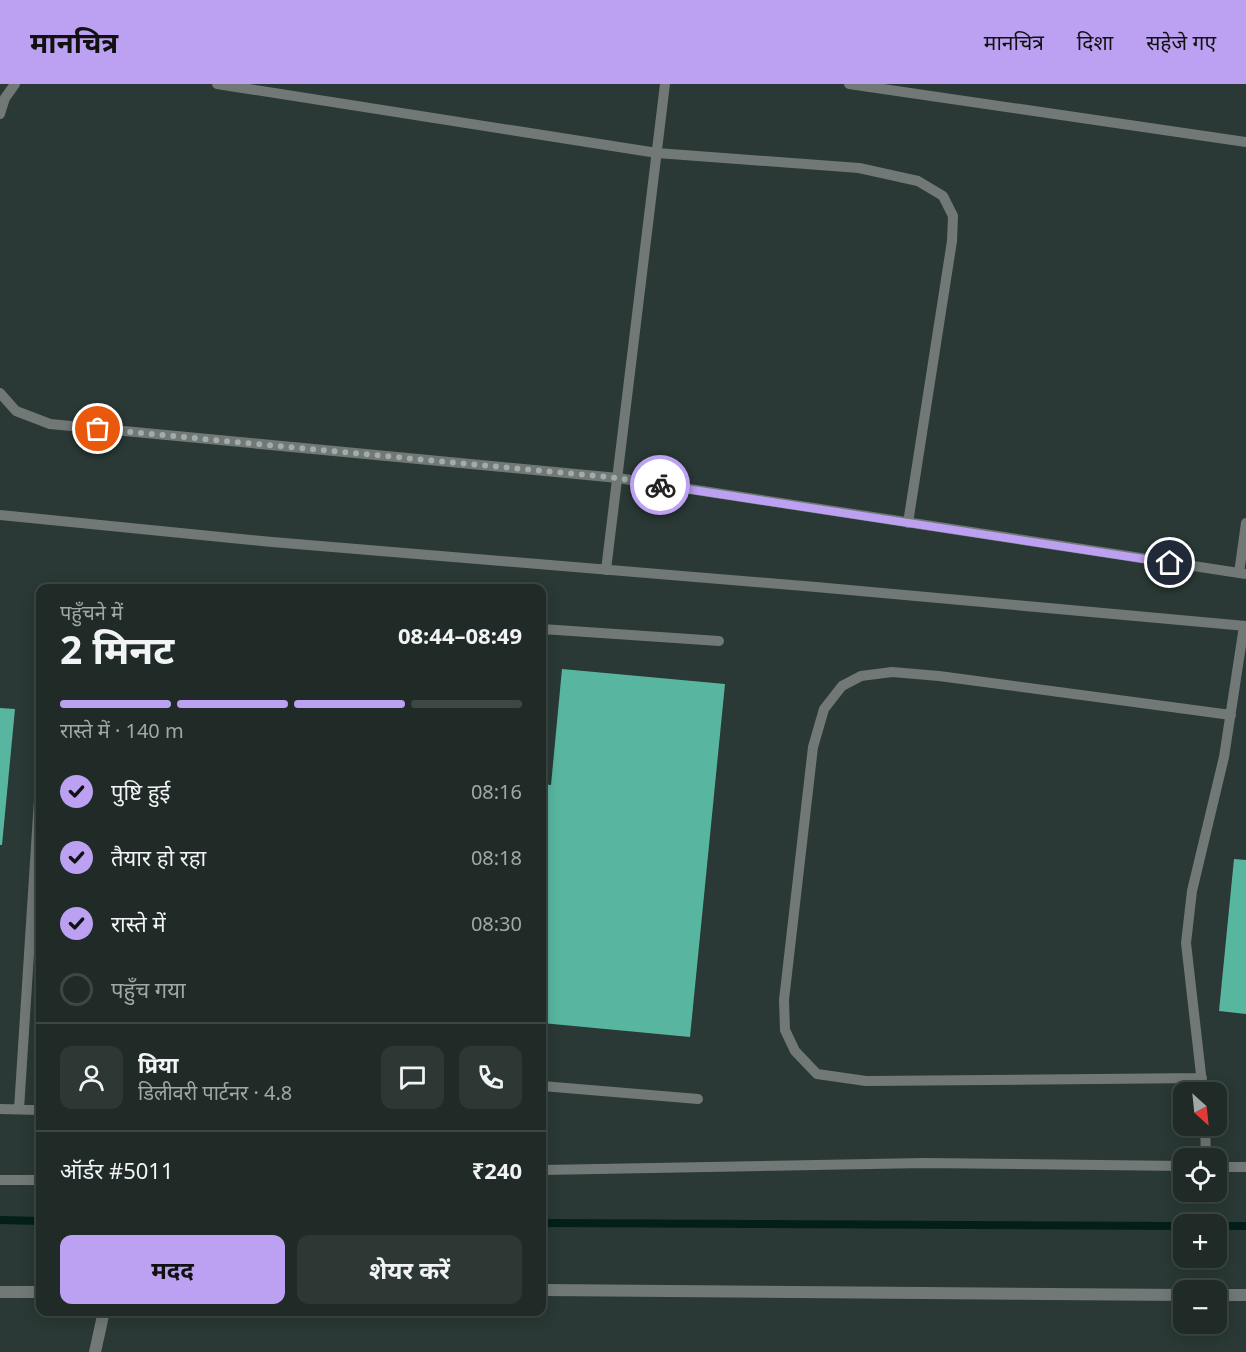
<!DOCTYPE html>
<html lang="hi">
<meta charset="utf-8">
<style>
:root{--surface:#202b28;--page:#2d3734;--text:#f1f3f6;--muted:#a2a7a8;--line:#3d4745;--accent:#bca0f2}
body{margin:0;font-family:"Noto Sans","Noto Sans Devanagari",sans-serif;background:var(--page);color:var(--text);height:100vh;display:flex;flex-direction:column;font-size:22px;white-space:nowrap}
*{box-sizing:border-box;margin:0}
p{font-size:20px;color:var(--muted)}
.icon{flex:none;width:33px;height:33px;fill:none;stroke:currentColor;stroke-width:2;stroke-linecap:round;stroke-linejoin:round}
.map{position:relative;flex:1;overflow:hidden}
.side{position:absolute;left:36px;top:500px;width:510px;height:732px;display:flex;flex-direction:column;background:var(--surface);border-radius:12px;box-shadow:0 3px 15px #0003,0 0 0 2px var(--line)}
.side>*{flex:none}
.needle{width:39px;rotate:153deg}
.buttons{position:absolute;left:1173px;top:998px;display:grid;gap:12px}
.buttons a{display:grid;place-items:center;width:54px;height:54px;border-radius:12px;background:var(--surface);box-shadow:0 3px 15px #0003,0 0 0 2px var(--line);font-size:30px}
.pin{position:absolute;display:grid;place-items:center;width:51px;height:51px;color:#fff;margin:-26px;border:3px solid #fff;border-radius:50%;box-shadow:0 2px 6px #0007}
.courier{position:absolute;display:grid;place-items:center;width:60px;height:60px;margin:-30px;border:4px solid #bca0f2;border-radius:50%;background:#fff;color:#222;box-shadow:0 2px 8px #0007}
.headline em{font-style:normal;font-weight:700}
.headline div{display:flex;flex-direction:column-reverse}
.headline{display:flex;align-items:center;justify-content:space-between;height:102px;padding:0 24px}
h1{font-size:39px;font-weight:700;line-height:45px}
.bar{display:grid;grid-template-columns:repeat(4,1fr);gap:9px 6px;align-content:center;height:72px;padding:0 24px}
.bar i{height:8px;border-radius:4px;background:var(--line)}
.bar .on{background:var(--accent)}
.bar p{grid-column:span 4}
.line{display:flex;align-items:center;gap:15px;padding:0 24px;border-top:2px solid var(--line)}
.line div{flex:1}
.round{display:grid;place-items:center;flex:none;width:63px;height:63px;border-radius:12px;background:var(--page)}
ol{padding:0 24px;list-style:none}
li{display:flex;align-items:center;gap:18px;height:66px}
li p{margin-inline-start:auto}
li .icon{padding:6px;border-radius:50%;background:var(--accent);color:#111;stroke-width:4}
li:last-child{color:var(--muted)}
li i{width:33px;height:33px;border:3px solid var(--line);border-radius:50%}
.cta{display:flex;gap:12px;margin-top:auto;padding:12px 24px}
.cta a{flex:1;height:69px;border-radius:12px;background:var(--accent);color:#111;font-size:24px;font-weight:700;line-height:69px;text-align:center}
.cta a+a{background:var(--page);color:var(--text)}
header{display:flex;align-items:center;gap:36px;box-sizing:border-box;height:84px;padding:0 30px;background:var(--accent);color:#111}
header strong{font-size:28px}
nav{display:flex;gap:33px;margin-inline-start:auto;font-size:21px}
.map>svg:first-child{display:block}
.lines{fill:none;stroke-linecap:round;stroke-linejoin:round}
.stream{stroke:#022019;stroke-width:8}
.building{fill:#58b6a0}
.service{stroke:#717876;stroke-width:10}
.minor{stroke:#717876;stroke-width:12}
.done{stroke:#a0aca9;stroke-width:6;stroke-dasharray:0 10.8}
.route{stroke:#bca0f2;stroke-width:8}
</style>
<header>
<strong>मानचित्र</strong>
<nav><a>मानचित्र</a><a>दिशा</a><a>सहेजे गए</a></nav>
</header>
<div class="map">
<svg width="1246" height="1268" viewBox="0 0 1246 1268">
<rect width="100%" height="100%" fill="#2a3935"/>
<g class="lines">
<path class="stream" d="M0,1136l40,1
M542,1139l642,3
M1216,1142h30"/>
</g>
<path class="building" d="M562,585l163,15 -35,353 -148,-14v-239l9,1z
M0,624l15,1 -13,136h-2z
M1234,775l12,1v154l-27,-3z"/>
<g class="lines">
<path class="service" d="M217,0l440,69 202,15 59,13 25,15 10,20 -1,25 -44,282
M849,0l397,58
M0,30l5,-16 10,-14
M0,309l16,18 34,13 568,54 628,96
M0,431l272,27 544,45 430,39
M606,486l59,-486
M1239,489l7,-50
M542,545l177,12
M1202,994l-336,3 -49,-7 -22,-23 -10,-21 -1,-30 29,-253 11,-38 18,-23 19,-10 31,-4 47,4 292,39
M542,1002l156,13
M1203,1008l-17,-149 6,-52 32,-134 20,-131
M0,1025l40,1
M19,1025l21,-325
M1205,1041l1,33
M1216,1083h30
M542,1086l382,-7 260,3
M0,1096h40"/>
<path class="minor" d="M542,1206l642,5
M0,1208h40
M1216,1211h30
M95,1268l9,-41"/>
</g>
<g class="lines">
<path class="done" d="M98,345l520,49 42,7"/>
<path class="route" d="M660,401l510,78"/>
</g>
</svg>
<div class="buttons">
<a><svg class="needle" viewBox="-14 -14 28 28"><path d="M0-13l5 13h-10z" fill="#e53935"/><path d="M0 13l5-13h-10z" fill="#a2a7a8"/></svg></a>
<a><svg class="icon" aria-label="locate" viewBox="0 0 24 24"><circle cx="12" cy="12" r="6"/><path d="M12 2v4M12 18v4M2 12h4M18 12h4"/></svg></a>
<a>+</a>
<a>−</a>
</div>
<div class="pin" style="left:98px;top:345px;background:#ea580c"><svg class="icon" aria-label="bag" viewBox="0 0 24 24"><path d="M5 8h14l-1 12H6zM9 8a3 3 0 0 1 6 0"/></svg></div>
<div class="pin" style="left:1170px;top:479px;background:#1f2937"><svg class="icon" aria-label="home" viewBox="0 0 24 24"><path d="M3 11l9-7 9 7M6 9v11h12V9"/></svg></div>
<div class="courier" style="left:660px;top:401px"><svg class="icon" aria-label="bike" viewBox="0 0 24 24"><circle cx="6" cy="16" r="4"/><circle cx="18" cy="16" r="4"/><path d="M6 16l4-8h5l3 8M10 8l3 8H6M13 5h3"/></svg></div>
<section class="side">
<div class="headline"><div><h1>2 मिनट</h1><p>पहुँचने में</p></div><em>08:44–08:49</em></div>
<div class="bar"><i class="on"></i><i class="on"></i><i class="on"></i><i></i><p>रास्ते में · 140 m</p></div>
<ol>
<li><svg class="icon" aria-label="check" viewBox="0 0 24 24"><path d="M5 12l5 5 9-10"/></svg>पुष्टि हुई<p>08:16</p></li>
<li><svg class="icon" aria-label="check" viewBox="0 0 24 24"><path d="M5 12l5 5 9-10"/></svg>तैयार हो रहा<p>08:18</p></li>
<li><svg class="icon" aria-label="check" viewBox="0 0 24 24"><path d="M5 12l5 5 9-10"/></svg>रास्ते में<p>08:30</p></li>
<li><i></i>पहुँच गया</li>
</ol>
<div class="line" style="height:108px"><a class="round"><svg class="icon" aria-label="person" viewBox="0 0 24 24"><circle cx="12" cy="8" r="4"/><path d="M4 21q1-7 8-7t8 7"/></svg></a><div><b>प्रिया</b><p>डिलीवरी पार्टनर · 4.8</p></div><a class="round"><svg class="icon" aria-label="chat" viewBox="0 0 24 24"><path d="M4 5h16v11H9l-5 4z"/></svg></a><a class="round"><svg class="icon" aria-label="phone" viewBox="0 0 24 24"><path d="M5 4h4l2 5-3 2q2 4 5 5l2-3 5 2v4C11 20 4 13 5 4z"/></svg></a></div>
<div class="line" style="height:78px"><div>ऑर्डर #5011</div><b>₹240</b></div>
<div class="cta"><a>मदद</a><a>शेयर करें</a></div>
</section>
</div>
